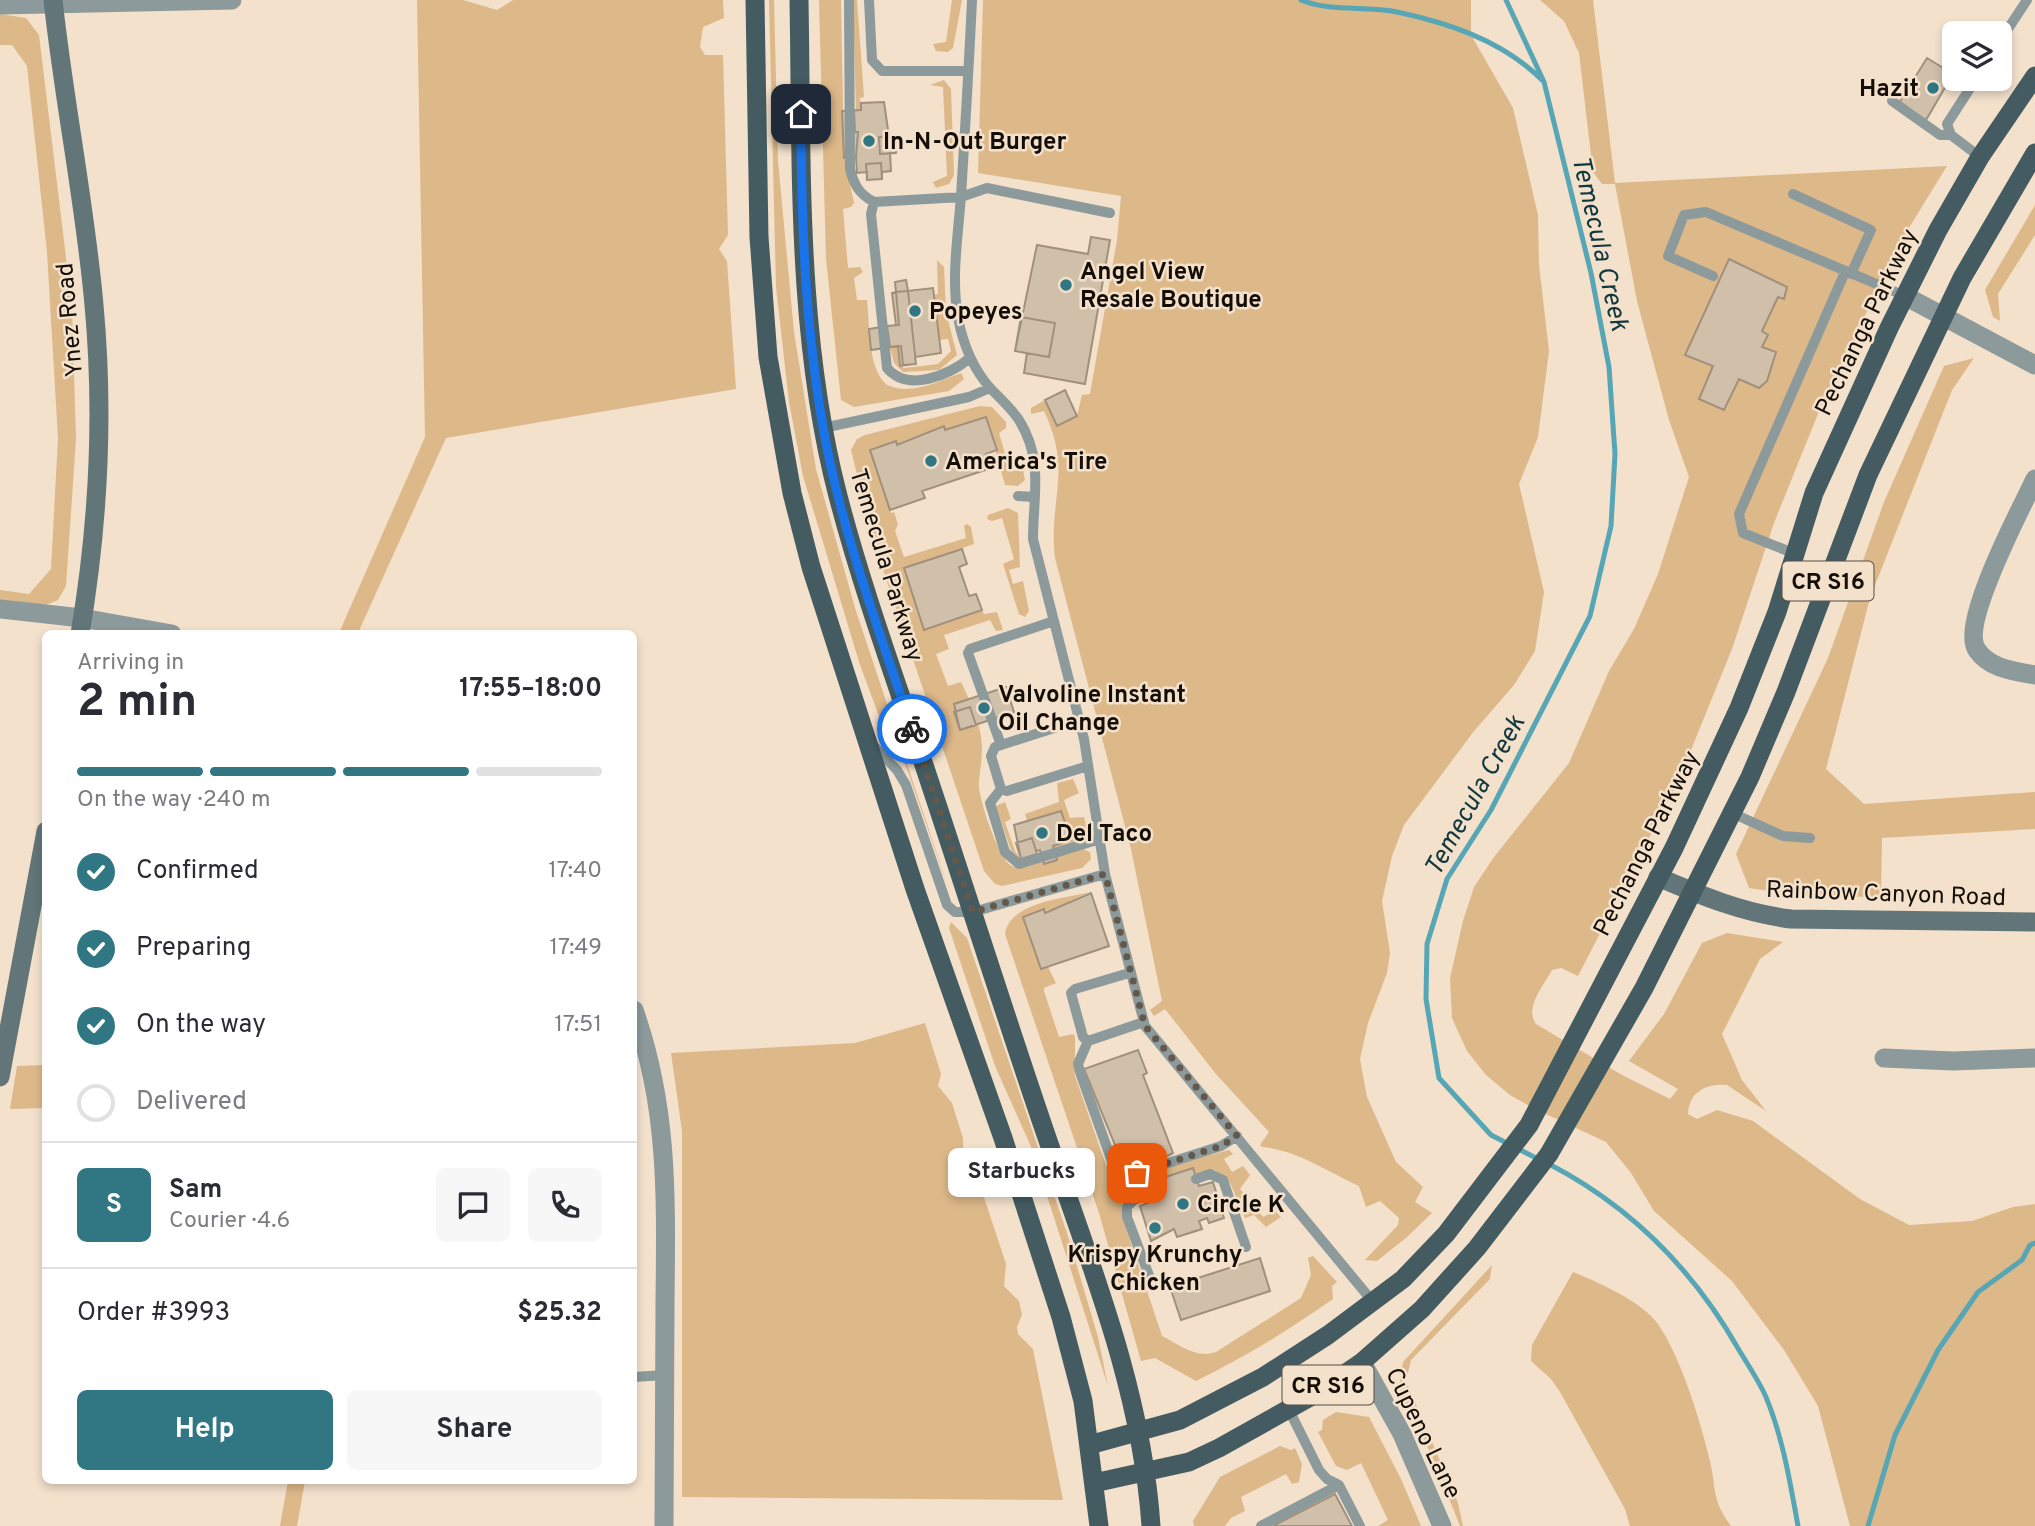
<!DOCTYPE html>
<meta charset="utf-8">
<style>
:root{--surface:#fff;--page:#f7f7f7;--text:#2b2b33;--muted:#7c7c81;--line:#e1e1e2;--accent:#307783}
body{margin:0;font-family:Overpass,sans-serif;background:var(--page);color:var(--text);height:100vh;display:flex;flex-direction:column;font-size:26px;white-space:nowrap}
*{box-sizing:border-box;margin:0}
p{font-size:23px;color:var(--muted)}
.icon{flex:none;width:38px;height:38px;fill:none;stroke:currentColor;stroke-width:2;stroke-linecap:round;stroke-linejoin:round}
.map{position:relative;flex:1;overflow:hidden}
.details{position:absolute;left:42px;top:630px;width:595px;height:854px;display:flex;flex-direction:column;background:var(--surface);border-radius:10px;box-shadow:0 4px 10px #0003}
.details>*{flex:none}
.fabs{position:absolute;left:1942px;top:21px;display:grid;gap:14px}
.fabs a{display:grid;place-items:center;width:70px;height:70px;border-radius:10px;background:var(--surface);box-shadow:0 4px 10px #0003;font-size:35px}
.pin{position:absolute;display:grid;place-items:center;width:60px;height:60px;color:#fff;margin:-30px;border-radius:14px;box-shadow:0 4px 10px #0006}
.courier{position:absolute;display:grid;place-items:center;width:70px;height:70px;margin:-35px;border:5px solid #1a73e8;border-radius:50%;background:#fff;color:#222;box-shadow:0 2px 9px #0007}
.bubble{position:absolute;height:49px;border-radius:10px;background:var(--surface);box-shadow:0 4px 10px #0003;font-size:23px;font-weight:700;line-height:49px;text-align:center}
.summary em{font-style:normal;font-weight:700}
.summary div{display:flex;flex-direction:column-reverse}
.summary{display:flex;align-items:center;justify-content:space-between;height:119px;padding:0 35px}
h1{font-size:46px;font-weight:700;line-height:52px}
.bar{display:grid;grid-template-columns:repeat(4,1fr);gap:10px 7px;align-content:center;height:84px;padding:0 35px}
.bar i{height:9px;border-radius:5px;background:var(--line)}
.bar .on{background:var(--accent)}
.bar p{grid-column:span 4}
.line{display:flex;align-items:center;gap:18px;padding:0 35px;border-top:2px solid var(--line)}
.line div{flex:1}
.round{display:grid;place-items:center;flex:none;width:74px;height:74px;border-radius:10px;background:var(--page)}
ol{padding:0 35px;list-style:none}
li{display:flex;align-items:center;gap:21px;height:77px}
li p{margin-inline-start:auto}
li .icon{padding:7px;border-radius:50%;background:var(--accent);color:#fff;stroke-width:4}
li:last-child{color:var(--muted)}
li i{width:38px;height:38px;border:4px solid var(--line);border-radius:50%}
.action{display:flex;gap:14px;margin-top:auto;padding:14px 35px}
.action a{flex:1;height:80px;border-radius:10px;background:var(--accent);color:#fff;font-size:28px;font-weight:700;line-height:80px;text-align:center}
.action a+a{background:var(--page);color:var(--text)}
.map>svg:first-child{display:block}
.green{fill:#ddb889}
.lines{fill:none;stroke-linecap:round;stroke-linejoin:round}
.stream{stroke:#56a6b5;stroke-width:5}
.building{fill:#d0bfa9;stroke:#a0907c;stroke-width:2}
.service{stroke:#8c9a9c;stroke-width:10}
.minor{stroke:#8c9a9c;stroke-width:19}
.tertiary{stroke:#8c9a9c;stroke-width:19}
.secondary{stroke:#627679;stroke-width:19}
.primary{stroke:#445c61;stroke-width:19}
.done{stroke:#62584c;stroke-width:7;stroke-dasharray:0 12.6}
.route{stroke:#1a73e8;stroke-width:9}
.poi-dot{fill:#307783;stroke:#f3e1cc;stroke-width:2.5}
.labels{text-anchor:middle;stroke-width:5;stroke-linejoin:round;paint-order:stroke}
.shield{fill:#f3e1cc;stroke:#574d42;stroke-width:2}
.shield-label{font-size:23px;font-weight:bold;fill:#140e07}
.poi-label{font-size:24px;font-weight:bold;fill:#140e07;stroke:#f3e1cc;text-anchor:start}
.street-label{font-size:24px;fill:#140e07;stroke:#f3e1cc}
.water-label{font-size:26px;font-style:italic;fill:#0f373d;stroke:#f3e1cc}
</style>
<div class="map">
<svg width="2035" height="1526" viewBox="0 0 2035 1526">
<rect width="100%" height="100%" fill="#f3e1cc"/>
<path class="green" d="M417,0h46l34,10 16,-10h210l1,18 -21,9 -3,20 5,8h18l5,180 -9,14 8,12 9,128 -290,49 -88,195h-19l86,-196z
M769,0h5l4,161 16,171 22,137 39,139 97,291 -46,-133 -27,-50 -19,-51 -57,-189 -14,-74 -13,-115z
M819,0h22l3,157 10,46 -3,4 -8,2 5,59 12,-1 3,5 -9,6 3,22h10c3,25 0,68 20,85 24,11 52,-4 74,-12l3,6 -15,12 -95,16 -13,-7 -15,-141z
M853,0h4l7,97 -4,1 1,12h-5z
M952,0h10l-9,48 -5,4 -12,-1 -3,-7 13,-2z
M983,0h488v35l42,73 25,107 1,50 10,86 -11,86 -19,47 25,108 -9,59 -21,34 -40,46 -70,94 -12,31 -10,45 8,52 -3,20 -19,50 -8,36 7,38 29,65 27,25 -8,15 17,11 -25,24 -30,24 -12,-1 33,-35 1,-7 -19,-17 -14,6 -7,-21c-31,-14 -62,-36 -97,-39l-2,-2 9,-13 -53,-58 -51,-65 -11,7 -4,-6 12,-9 -31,-152 -76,-291c-7,-58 18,-86 -11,-147l-13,3v-6l14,-8 13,26 19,-10 5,-21 8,-1 27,-154 4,-44 -143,-23z
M1540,0h53l22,183 332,-17 -40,65 -81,163 -52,129 -42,126 -54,133 -100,194 -17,-8 -9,2c-8,15 -28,38 -16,54l86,51 48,24 8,-10 -49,-28 35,-47 38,-71 25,-10 56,9 -23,17 -38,75 20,46 24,31 -39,-26c-21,-2 -38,7 -39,29l9,5 20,-9 36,11 107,78 49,26 63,-4 41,-14 22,-3v322h-185l-32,-120 -34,-56 -52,-69 -78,-70 -23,-38 -25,-31 -73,-34 -23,-13 -24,-20 -19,-24 -15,-33 -2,-40 13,-57 11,-34 20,-30 75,-94 40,-92 25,-42 24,-55 31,-97 -20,-57 -32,-119 -22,-117h-13l-9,-12 -14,-119 -15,-32z
M0,14l26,4 13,17 33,272 4,132 -10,147 -8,14 -17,7 -41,-6v-11l29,4 22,-25 7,-131 -11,-186 -20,-186 -15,-21h-12z
M944,80l7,9 3,86 -5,9 -13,4 -3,-6 14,-6 -4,-89 -13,-2z
M2035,205v30l-37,59 2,27 -7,-4 -8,-27z
M937,260l7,7 2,45 11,43 -18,15 -36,2 -9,-9 -4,-16 8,-1 2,19 4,3 34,-4 13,-13 -3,-12 -9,1 -5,-45 4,-1z
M1974,358l-22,32 -82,208 -44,171 38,35 171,-12v37l-153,9 -1,59 -77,-1 -55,-8 -13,-34 92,-196 56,-156 60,-136z
M980,406l12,1 14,15v6l-7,5 11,38 13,-1 2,10 -7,6 -13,-1 -19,-68 -41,13 -2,-3 -46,18 -2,-4 -25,9 21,63 3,-1 4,12 -3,7 9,26 62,-19 -2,-12 3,-2 4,3 3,17 -70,24 20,61 58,-19 2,4 13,-2 6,18 -7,1 -6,-11 -46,15 5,14 -13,5 12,32 13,-4 8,17 -15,6 6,25 18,-6c7,21 3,37 1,58 -2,14 20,78 33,84 10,4 21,-1 31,-5l2,3 11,-4v-3l27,-8 7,3 1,7 -9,9 -80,18 -7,-2 -11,-13 -110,-328 -23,-93 6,-11 8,-4z
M1008,508l10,5 2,54 -11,3 4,14 10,-3 6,30 -4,6 -6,-3 -16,-50 11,-5 -12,-41 -10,3 -5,-2 1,-4z
M1073,779l6,14 -15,7 6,18 14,-1 3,12 -8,11 -26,9v-3l17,-6 -9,-29 -34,10 -2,-7 34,-12 -2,-19z
M1005,802l6,17 -6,3 10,29 6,8 -10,-9 -14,-40 -1,-4z
M1090,892l-20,9 1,3 -48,13 33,66 -12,5v3l15,46 14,-3 2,2v40l31,89 6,7 -2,5 14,6 4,-7 101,-26 4,4 -9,5 8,13 11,-6 7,9 -10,14 23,28 12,-6 6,6 -15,10 -12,-12 -9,3 -15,-35 -15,-13 -88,28 -5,18 40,120c18,9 34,23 54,16l85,-54 10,-23 -3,-17 5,-2 24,26 -5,4 1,13c-44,31 -88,58 -137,82l-41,-23 -14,3 -42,-148 -94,-279c5,-32 58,-35 85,-42z
M951,922l16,16 101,298 30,101 10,49 -76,-237 -37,-83 -46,-138z
M925,1023l16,51 -3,12 14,17 11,35 1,25 14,16 28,85 -2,22 15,15 3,14 -5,12 1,7 15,15 30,151 -381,-3v-366l-11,-78 184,-10z
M45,1065v43l-35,1 7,-43z
M1492,1265l-2,14 -79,81 -5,21 52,122 5,23h-3l-28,-70 -33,-68 4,-26z
M1573,1272c26,11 59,25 79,45 25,26 50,108 58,144 7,31 1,37 21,65h-101l-5,-17 -65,-117 -9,-13 -20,-18 1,-16z
M1336,1412l33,5 32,62 20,47h-43l10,-6 -27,-57 -14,7 -11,-4 -18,-34 4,-2 1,-10z
M1280,1446l11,4 4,-2 7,16 -3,18 -7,2 -6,-10 -45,23 4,14 -14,7 -6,8h-31l-1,-5 27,-44z
M288,1481h17l-8,45h-17z"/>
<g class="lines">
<path class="stream" d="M1301,0c29,12 61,6 91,11 54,11 110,29 150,69
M1506,0l38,82 47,191 18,94 6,87 -4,72 -21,90 -99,194 -44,69 -20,65 -1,55 13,79 52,57 47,24
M1547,1163c84,43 146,106 192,187 9,15 20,31 27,47 17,41 24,85 32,129
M1868,1526l27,-91 43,-85 40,-58 44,-32 8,-15 5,-2"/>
</g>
<path class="building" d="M1927,58l26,16 -27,46 -27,-17z
M884,102l5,35 6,-1 1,17h-6l1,18 -9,1v7l-15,1v-8l-10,1 -1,-16 -12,1 -2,-47 19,-1v-7z
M854,110l1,22h3l-2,25 -12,1 -2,-47z
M895,136l1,17 -16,1 -1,-17z
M881,163l1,16 -15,1 -1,-16z
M1091,237l19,3 -25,144 -61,-11 3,-20 -12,-2 22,-106 51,9z
M1729,259l58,28 -3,12 -6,-2 -16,34 6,4 -6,12 14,5 -9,29 -8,7 -20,-9 -15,31 -25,-11 14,-33 -28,-11z
M906,280l2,11 25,-3 8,65 -26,4 1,7 -16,2 -2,-20 -27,4 -2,-21 27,-4 -4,-32 4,-1 -1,-10z
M908,291l8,73 -13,1 -2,-19 -11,1 -3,-21 12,-1 -3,-33z
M1021,317l34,6 -6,34 -34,-6z
M887,326l3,21 -19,3 -2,-21z
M1065,390l12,26 -20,10 -12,-26z
M986,417l11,33 -11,4 5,14 -69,23 3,7 -35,12 -20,-60 26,-9 1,4 47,-19 1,4z
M962,549l5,15 -8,3 10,29 7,-2 6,16 -58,20 -20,-62z
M1006,687l8,25 -54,18 -6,-26z
M970,707l6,18 -16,5 -6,-18z
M1061,811l10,29 -18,6 4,14 -13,4 -4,-14 -4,1 1,3 -16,5 -7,-34z
M1032,838l5,16 -16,5 -5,-16z
M1091,893l18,53 -68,23 -18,-52 21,-8 1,4z
M1138,1050l9,23 -4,2 30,78 -22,12 -2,-5 -17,6 -7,17 -15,-6 7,-18 -2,-14 -31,-76z
M1193,1168l6,18 14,-4 11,36 -15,5 -2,-5 -8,3 3,8 -25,8 -3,-8 -23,12 -11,-35 10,-4 -6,-18z
M1260,1258l10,33 -89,29 -11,-33z
M1335,1494l17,32h-79z"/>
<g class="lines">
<path class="service" d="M849,0l1,169c4,16 9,25 24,33l87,-5 26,-9 123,25
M869,0l3,60 10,11h86
M972,0c-3,65 -7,131 -11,196 -3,40 -10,82 -3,122 5,26 15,51 33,71 10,10 20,19 28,31 25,40 14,76 14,119l51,200 21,135 40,152 228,276
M2000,41l27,-41
M1976,79l-29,45 4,11 29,22
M1892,101l48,34h11
M1793,194l78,36 -20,44
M874,202l-3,12 16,154c21,25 62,7 83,-10
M1713,276l-45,-20 16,-41 22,-3 199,84
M823,428l146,-31 21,-9
M1018,496l16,1
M1793,553l-50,-20 -4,-19 106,-242
M1079,720l-84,27 -4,9 10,33 6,2 81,-25
M873,745l24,25 9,15 41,120 8,7h18l132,-38
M1001,745l-33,-92 2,-4 84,-28
M1001,789l-11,14 15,49 14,12 81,-25
M1732,813l51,23 27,2
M1129,973l-54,16 -4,4 12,44 5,4 56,-19
M1088,1041l-10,23 3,11 33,92
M1129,1173h8l84,-27 16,-10
M1196,1179l14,-5 13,6 23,67
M1148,1195l-14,5 -7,7v10l23,61
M634,1377l31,-2
M1289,1410l30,60 8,9 12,6 21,41
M1261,1526l78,-41"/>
<path class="minor" d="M1905,296l130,69
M2035,479c-14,30 -76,145 -58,171 13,19 37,21 58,25
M0,609l82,9 90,16
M634,1010c35,99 32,190 31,293 0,74 -1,149 -1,223
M1884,1058l69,3 82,-3
M1362,1362l40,72 40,92"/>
<path class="tertiary" d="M0,5l232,-5"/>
<path class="secondary" d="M53,0c11,102 32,203 41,305 10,108 4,222 -14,329
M1658,877c44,19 85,36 133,42l244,3
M0,1077l46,-246"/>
<path class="primary" d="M755,0l4,237 9,120 24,136 19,74 104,322 88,249 58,179 22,84 16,125
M799,0c3,166 -3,335 39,496 24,92 57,182 87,272 40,120 78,241 119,361 44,129 98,260 107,397
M1089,1445l91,-25 83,-43 65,-42 75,-56 43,-45 83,-109 145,-277 65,-140 38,-96 37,-119 75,-165 49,-98 42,-73 55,-81
M1094,1483l95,-21 30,-14 93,-52 50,-34 60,-53 55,-61 72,-94 95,-166 106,-211 36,-85 82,-217 94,-197 73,-125"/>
</g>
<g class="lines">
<path class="done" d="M912,729l61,183 132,-38 40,152 92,110 -16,10 -84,27"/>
<path class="route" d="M801,114c0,104 4,210 22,313 18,103 56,203 89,302"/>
</g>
<g class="poi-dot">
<circle cx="1933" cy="88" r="7"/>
<circle cx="869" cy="141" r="7"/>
<circle cx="1066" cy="285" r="7"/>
<circle cx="915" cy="311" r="7"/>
<circle cx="931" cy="461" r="7"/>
<circle cx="984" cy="708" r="7"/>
<circle cx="1042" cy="833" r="7"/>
<circle cx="1183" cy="1204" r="7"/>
<circle cx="1155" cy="1228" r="7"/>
</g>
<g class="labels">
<g class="shield">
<rect x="1782.5" y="561.5" width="91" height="39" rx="5"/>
<rect x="1282.5" y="1365.5" width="91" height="39" rx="5"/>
</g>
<g class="shield-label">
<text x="1828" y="589">CR S16</text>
<text x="1328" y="1393">CR S16</text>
</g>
<g class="poi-label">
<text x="1919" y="96" text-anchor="end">Hazit</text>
<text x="883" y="149">In-N-Out Burger</text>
<text x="1080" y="279">Angel View<tspan x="1080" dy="28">Resale Boutique</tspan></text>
<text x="929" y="319">Popeyes</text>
<text x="945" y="469">America's Tire</text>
<text x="998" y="702">Valvoline Instant<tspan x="998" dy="28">Oil Change</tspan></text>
<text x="1056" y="841">Del Taco</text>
<text x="1197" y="1212">Circle K</text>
<text x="1155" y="1262" text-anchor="middle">Krispy Krunchy<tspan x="1155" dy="28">Chicken</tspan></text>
</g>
<g class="street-label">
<text transform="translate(69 320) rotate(-95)" y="8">Ynez Road</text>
<text transform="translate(1866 322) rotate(-64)" y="8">Pechanga Parkway</text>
<text transform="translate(887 565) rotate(73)" y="8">Temecula Parkway</text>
<text transform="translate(1646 843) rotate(-63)" y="8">Pechanga Parkway</text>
<text transform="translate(1886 893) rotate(2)" y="8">Rainbow Canyon Road</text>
<text transform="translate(1424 1433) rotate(64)" y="8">Cupeno Lane</text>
</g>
<g class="water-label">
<text transform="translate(1601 243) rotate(77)" y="9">Temecula Creek</text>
<text transform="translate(1474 795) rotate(-61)" y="9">Temecula Creek</text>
</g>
</g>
</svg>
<div class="fabs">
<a><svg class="icon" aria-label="layers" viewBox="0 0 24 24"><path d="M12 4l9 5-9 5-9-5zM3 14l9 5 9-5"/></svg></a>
</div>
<div class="pin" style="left:1137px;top:1173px;background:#ea580c"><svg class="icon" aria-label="bag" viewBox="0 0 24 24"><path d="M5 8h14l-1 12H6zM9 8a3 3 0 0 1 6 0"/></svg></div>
<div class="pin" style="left:801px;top:114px;background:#1f2937"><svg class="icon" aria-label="home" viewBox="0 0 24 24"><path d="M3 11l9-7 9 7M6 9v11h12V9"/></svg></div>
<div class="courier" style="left:912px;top:729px"><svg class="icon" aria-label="bike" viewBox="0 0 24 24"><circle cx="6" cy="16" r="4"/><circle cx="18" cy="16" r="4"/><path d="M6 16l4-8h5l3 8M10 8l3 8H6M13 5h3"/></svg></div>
<div class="bubble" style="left:948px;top:1148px;width:147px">Starbucks</div>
<section class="details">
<div class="summary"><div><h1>2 min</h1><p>Arriving in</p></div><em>17:55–18:00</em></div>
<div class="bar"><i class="on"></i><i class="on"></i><i class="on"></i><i></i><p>On the way · 240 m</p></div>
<ol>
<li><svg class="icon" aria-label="check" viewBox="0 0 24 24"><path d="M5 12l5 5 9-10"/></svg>Confirmed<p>17:40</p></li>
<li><svg class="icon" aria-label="check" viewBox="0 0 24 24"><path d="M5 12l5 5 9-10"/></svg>Preparing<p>17:49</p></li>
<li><svg class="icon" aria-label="check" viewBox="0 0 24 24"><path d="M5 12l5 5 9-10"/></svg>On the way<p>17:51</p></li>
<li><i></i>Delivered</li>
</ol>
<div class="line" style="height:126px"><b class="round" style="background:var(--accent);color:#fff">S</b><div><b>Sam</b><p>Courier · 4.6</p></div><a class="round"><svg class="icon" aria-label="chat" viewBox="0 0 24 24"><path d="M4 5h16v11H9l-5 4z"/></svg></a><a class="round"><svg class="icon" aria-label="phone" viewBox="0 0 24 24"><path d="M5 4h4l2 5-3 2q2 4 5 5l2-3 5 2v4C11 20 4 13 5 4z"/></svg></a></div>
<div class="line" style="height:91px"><div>Order #3993</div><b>$25.32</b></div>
<div class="action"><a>Help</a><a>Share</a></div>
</section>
</div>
